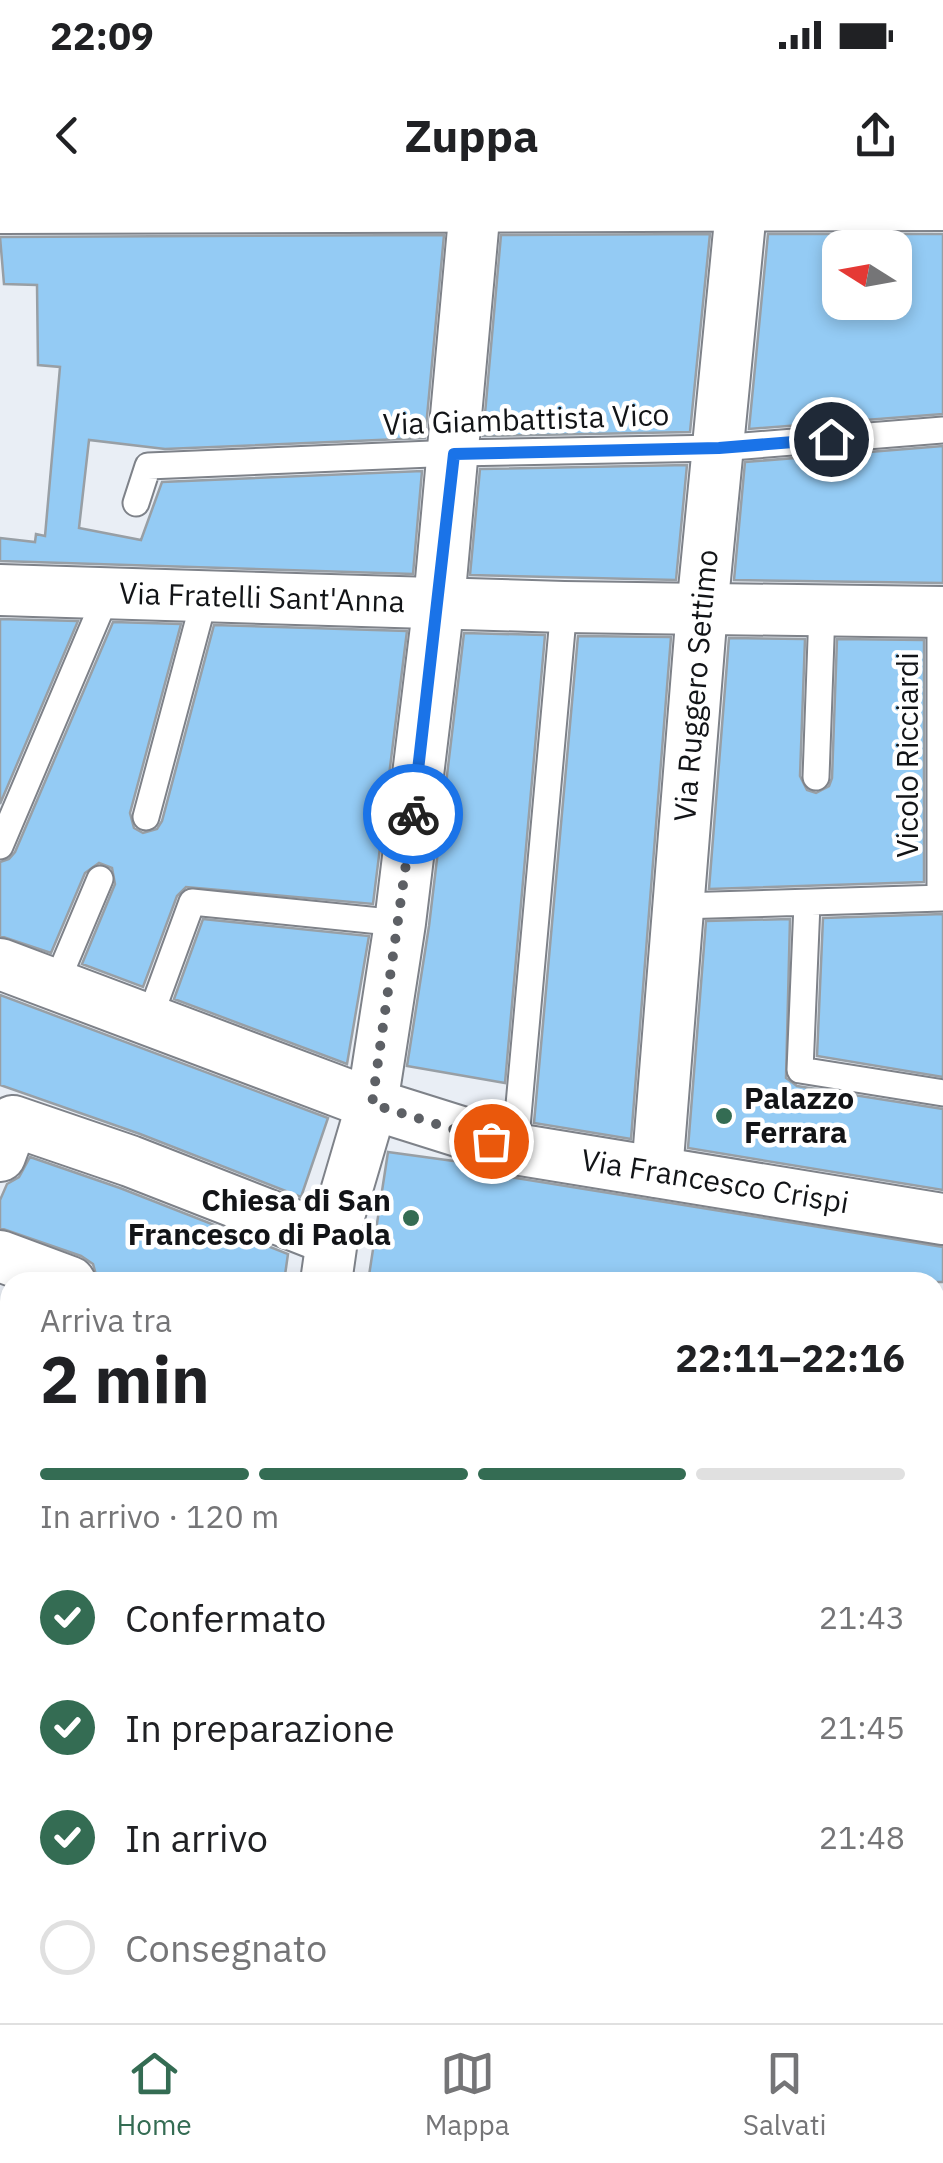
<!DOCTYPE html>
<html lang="it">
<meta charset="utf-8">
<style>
:root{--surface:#fff;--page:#f6f6f6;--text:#202124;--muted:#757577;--line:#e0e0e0;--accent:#346c53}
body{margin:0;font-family:"IBM Plex Sans",sans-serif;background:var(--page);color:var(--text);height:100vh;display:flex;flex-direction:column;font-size:38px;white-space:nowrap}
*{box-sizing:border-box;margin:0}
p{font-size:32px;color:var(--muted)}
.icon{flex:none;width:55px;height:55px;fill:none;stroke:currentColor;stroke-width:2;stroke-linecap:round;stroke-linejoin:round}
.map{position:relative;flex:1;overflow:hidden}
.drawer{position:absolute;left:0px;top:1072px;width:945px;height:752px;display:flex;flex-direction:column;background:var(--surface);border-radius:30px 30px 0 0;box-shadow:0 5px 15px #0003}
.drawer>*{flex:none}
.needle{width:65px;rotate:281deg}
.tools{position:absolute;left:822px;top:30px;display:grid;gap:20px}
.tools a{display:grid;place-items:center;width:90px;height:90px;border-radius:20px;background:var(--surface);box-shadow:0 5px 15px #0003;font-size:50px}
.pin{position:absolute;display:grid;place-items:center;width:85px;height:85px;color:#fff;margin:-42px;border:5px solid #fff;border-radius:50%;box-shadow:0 2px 10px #0007}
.courier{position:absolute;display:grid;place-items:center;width:100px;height:100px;margin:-50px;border:8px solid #1a73e8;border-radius:50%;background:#fff;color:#222;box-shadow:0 2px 12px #0007}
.summary em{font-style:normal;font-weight:800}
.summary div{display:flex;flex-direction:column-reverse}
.summary{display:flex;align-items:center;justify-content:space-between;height:170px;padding:0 40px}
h1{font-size:65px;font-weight:800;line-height:75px}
.bar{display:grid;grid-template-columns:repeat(4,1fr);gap:15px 10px;align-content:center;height:120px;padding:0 40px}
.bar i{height:12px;border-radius:8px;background:var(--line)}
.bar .active{background:var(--accent)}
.bar p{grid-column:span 4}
ol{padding:0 40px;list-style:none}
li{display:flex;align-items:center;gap:30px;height:110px}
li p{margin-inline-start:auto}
li .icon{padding:10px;border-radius:50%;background:var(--accent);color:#fff;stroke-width:4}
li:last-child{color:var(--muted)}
li i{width:55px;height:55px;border:5px solid var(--line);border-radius:50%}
.status{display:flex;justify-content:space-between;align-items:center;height:70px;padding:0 50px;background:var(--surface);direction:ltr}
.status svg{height:28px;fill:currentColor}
header{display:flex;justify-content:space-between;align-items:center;height:130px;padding:0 40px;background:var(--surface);font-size:45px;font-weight:800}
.menu{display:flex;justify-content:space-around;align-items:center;height:140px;border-top:2px solid var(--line);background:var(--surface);font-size:28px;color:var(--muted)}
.menu a{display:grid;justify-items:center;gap:5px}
.menu .active{color:var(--accent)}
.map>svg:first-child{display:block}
.building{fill:#94cbf4;stroke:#989fa5;stroke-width:2.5;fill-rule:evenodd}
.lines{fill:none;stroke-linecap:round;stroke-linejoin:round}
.lane-casing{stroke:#7e8289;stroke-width:29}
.street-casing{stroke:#7e8289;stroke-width:54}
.lane{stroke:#fff;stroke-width:25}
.street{stroke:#fff;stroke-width:50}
.done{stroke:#5d6065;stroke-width:10;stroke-dasharray:0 18}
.route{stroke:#1a73e8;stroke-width:12}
.poi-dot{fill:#346c53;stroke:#fff;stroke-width:4}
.labels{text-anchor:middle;stroke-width:9;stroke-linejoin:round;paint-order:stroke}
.street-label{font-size:30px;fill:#121417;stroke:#fff}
.poi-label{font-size:30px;font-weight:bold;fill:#121417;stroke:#fff;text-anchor:start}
</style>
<div class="status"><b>22:09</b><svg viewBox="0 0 49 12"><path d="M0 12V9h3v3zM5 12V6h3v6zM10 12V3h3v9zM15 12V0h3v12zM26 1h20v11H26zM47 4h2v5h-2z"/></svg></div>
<header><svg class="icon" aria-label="back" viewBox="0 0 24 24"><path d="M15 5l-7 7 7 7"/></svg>Zuppa<svg class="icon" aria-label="share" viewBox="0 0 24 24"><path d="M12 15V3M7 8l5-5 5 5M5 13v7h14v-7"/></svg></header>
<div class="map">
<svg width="943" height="1823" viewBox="0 0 943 1823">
<rect width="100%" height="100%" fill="#e9eef5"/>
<path class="building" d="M710,34l-20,198 -207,4 18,-201z
M768,34h175v180l-194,15zM840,48h55v54h-55z
M444,35l-19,203 -260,11 -76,-9 -10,88 62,12 21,-58 260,-11 -9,103 -413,-13v-23l35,4 1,-8 9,2 15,-169 -22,-2 -1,-80 -33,-1 -4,-47z
M943,246v137l-209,-3 11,-118z
M687,265l-11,115 -206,-5 10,-106z
M0,419l78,2 -78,183z
M113,422l68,2 -51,189 4,15 9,5 14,-4 5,-8 52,-196 193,6 -34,273 -187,-17 -9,9 -34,91 -61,-23 33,-80 -3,-16 -13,-5 -14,10 -34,80 -51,-17v-74l9,-3 6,-7z
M464,433l81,2 -40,448 -98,-17 22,-140z
M578,436l93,1 -40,502 -97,-16z
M729,438l76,1 -5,137 7,14 9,3 13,-7 3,-8 5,-139 87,1v242l-215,7z
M943,714v163l-126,-21 6,-138z
M203,719l166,17 -22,128 -173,-65z
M790,719l-4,159 11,8 146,23v81l-255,-42 18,-227z
M0,795l328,123 -27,79 -161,-63 -140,-49z
M388,952l73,10 49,15 433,70v35h-575z
M30,957l90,31 168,66 -4,28h-186l-5,-18 -12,-8 -81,-28v-28l7,-16 12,-7z"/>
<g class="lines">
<g class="lane-casing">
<path id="lane" d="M136,303l12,-37 307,-13 264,-5 224,-18
M940,412v286
M816,577l6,-166
M146,617l59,-221
M0,646l107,-252
M807,704l-7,166 143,23
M678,706l265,-8
M55,786l45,-107
M148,822l44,-120 208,21
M515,949l49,-542
M0,1341l10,4
M0,1490l10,3
M0,1628l10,3
M935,1641h8
M0,1780l10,4
M22,1823l1,-8
M916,1823v-8"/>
</g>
<g class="street-casing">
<g id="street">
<path d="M0,8l943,-3"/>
<path id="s1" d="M0,390l564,17 379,5"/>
<path id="s2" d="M0,764l372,140 143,45 428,70"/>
<path d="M0,956l13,-35 117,40 202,79"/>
<path id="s3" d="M657,972l45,-562 40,-410"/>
<path d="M0,1056l70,26"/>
<path d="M326,1082l6,-42 40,-136 28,-181 39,-321 36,-395"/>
<path d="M0,1203l10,4"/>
<path d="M226,1823l1,-8"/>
</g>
</g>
<use href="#lane" class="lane"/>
<use href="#street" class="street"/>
</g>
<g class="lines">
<path class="done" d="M413,614l-41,290 119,37"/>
<path class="route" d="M413,614l41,-360 265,-6 112,-9"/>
</g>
<g class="poi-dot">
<circle cx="724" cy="916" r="10"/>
<circle cx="411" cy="1018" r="10"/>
</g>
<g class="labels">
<g class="street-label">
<text transform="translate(526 220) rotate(-2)" y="10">Via Giambattista Vico</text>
<text dy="10" stroke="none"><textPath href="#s1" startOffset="262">Via Fratelli Sant'Anna</textPath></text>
<text dy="10" stroke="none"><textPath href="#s3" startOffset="488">Via Ruggero Settimo</textPath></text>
<text transform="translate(908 555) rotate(-90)" y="10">Vicolo Ricciardi</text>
<text dy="10" stroke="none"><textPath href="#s2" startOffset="750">Via Francesco Crispi</textPath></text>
</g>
<g class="poi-label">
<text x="744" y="909">Palazzo<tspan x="744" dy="34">Ferrara</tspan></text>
<text x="391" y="1011" text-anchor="end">Chiesa di San<tspan x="391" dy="34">Francesco di Paola</tspan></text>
</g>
</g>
</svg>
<div class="tools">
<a><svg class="needle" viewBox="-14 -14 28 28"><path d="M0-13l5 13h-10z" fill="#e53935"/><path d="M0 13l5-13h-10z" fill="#757577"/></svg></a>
</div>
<div class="pin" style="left:491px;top:941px;background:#ea580c"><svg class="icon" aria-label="bag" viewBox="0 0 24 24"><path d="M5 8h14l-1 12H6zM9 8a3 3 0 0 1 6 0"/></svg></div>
<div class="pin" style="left:831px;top:239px;background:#1f2937"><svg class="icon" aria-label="home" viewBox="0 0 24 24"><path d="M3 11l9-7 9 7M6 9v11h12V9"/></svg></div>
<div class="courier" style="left:413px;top:614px"><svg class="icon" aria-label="bike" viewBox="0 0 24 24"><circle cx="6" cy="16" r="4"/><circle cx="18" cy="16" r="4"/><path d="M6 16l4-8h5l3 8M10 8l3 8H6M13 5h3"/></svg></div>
<section class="drawer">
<div class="summary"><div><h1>2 min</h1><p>Arriva tra</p></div><em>22:11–22:16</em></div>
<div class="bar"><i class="active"></i><i class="active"></i><i class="active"></i><i></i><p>In arrivo · 120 m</p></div>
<ol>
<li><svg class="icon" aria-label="check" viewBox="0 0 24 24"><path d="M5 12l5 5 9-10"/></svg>Confermato<p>21:43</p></li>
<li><svg class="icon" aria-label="check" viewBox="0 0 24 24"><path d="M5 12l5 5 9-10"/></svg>In preparazione<p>21:45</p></li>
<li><svg class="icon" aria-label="check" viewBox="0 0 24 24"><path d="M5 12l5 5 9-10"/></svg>In arrivo<p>21:48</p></li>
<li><i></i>Consegnato</li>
</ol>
</section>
</div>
<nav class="menu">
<a class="active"><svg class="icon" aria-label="home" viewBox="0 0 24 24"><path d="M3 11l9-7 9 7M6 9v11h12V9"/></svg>Home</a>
<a><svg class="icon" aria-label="map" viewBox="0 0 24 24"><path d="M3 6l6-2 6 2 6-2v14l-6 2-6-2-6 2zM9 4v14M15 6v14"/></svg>Mappa</a>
<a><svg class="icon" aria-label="saved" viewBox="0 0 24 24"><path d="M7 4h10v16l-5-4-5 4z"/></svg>Salvati</a>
</nav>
